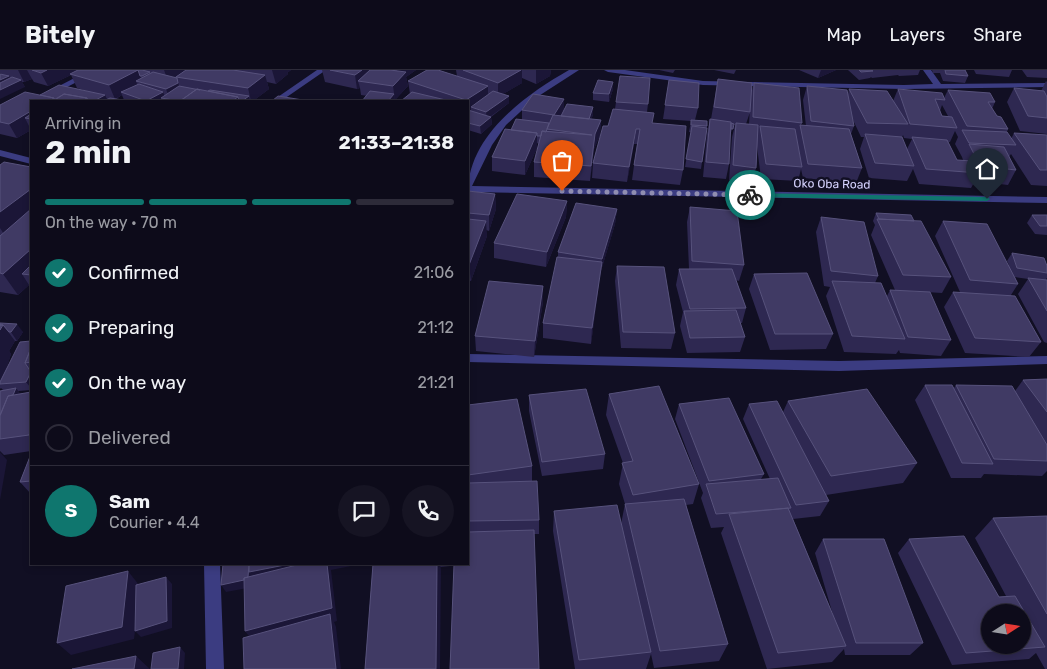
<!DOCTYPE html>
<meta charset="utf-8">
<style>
:root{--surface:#0d0b1a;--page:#161423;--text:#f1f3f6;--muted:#9a9ba2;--line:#2d2b39;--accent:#0f766e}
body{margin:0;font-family:Rubik,sans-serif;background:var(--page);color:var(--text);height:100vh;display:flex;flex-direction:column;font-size:19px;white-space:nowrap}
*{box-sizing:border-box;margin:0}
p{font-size:16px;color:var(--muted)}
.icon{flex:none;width:28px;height:28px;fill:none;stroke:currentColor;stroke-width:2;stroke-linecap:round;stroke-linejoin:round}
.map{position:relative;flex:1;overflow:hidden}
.details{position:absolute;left:30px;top:30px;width:439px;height:465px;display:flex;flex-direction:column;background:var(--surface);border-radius:0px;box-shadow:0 2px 8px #0003,0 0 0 1px var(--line)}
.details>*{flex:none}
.needle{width:32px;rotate:78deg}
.tools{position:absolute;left:981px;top:534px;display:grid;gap:10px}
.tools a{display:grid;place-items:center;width:50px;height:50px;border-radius:50%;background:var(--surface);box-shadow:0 2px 8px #0003,0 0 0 1px var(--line);font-size:25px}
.pin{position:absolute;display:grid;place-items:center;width:42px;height:42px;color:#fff;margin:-51px -21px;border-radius:50% 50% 50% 0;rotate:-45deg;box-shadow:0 0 5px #0007}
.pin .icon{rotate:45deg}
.courier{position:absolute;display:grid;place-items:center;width:50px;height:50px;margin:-25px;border:4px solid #0f766e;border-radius:50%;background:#fff;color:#222;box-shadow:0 1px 6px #0007}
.overview em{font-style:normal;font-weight:700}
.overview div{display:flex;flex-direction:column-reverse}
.overview{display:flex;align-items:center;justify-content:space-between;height:85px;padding:0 15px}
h1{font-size:32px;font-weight:700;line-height:38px}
.bar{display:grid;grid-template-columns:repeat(4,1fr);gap:8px 5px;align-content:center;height:60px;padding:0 15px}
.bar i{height:6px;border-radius:4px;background:var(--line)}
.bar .active{background:var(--accent)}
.bar p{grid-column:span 4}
.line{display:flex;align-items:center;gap:12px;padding:0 15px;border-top:1px solid var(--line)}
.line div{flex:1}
.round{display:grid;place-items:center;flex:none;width:52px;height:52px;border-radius:26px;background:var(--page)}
ol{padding:0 15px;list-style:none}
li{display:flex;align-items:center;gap:15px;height:55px}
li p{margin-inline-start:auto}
li .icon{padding:5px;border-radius:50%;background:var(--accent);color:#fff;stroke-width:4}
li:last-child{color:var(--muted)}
li i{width:28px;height:28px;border:2px solid var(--line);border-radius:50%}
header{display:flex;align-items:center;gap:30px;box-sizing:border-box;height:70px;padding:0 25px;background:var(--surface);border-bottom:1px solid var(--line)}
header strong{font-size:24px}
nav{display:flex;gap:28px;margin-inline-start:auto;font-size:18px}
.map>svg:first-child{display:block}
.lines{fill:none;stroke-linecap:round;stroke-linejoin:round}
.minor{fill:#3b3c81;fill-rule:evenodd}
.wall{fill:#2e2851;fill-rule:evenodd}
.shaded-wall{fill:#1b1637}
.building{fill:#403a64;stroke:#57527c;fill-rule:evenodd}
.route{fill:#0f766e}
.done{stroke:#908eb1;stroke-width:5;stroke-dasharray:0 9}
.labels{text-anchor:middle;stroke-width:5;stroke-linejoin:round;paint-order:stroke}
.far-street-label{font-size:12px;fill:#d5d2fe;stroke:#110f23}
</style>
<header>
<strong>Bitely</strong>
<nav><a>Map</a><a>Layers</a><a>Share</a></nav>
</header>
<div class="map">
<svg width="1047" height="599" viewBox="0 0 1047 599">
<rect width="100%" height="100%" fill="#110f23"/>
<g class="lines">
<path class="minor" d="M90,0h10l-60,31 -9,2 -1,-2z
M317,0h9l-45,31h-9z
M569,0h10l-45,29 -28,26 -14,20 -20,41 575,11v6l-579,-11c0,-56 57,-97 101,-122z
M604,0h21l78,11 201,4 29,-1 -10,-14h8l10,14 106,-1v4l-143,2 -201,-4 -95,-13z
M0,80l31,8v6l-31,-8z
M468,284l371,7 208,-5v8l-208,7 -371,-9z
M204,494h16l4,105h-18z"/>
</g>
<path class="wall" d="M0,0h291l-4,3 1,1 -12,10 -9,-2 2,7 -16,12h-222v29l-14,8 -17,-4v-29l40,-10 50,-3 -13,-4 -6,-13 -23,11 -14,-4 -2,-3 -8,3h-2l3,5 -24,-13 -1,-1zM122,25l2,5 5,1 -13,-2z
M322,0h94l-10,7 2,9 -13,14 -34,-5 -1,-7 -3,1 -32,-7z
M456,0h95l-1,6 -14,8 -14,-6v5l-19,11 6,2v7l-18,14 1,7 -11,10 -13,-4v-29h-67l9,-7 -2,-13 49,-5z
M659,0h16l-2,3z
M714,0h22l-2,4z
M799,0h37l-18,8z
M848,0h72l-2,5 -19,1 -1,-1 -26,3 -1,-1 -1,1 -11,2z
M932,0h33l3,6 -3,7 -22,-2 -3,-8h-7z
M974,0h38l-3,7 -33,-3z
M1022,0h25v8l-20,-1z
M718,9l33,15 3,-11 48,40 -1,2 5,1 -3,-26 4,-14 41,8 1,-5 44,12 5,-12 46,9 4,-8 47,12 -3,7 5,7 11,13 -1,3 4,7 3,-6 33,2v51l-16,-1 -20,-31 -2,3 7,13 -8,15 -33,-4 -4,7 -52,-4 -6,-15 -6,12 -38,-3 -9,-29 4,-12h-3l-8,-17 1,6 -3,8 11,34 -6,15 -53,-5 -2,-9 -3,12 -37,-2 -4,-33 -1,22 -4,15 -23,-3 3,-43 3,-12 -2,-1 -3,13 -1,27 -3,15 -23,-2 4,-43 3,-15h1zM942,35l6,11h-6l-2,-5zM750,36l-1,18h-3l4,-12zM955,61l3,6 -3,7 7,13 1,3h-6l-9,-18h2zM903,65l1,3 8,1 -5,10 -5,-11z
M669,10l29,28 -3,12 12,6 -6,43 -16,-2 6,-35h-2l2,-11 -28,-2z
M1046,11l1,1v52l-27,-3 -13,-29 7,-14 27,3z
M613,19l-4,13 -16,-2v-7z
M616,32l32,2 -1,8 5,11 31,47 -3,15 -48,-5 5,-36h-3l-7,38 -35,-4 1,-15 22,-54z
M593,37v8l-2,4 10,1 -1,15 -6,14 -4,32 -56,-4v-15l5,-18 -2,-1v5l-12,27 -33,-4v-14l19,-27 11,-10v-10l42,1z
M0,95l31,2v121l-2,-3 -11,10 -18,-3z
M468,121l27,3 1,15 -7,22 -3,-1 1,6 -16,45 -3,-1z
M567,131l-1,16 -20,50 -52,-9v-15z
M690,137l54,58 -5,16 -3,-1 10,28 -4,15h-2l5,14 -5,15 -53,1 -7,-27 3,-14 -7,-27 3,-16h10l-2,-47z
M617,139l-2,15 -15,50 -9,70 -48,-6v-15l15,-66v-5z
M876,143l38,8 37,56 -9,16 -32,-2 41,49 -10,16 -41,-3 -1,-3 -3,4 -52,-2 -18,-56 4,-9 -6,-1 -8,-54 5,-15 57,59 -3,7 12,13 3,-6h5l-24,-55 4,-10 -2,-4z
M1032,145h15v20l-12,-1 -8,-11z
M943,151l66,44 -2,-4 5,-8 35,13v12l-1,1 1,1v63l-3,-1 -26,-48 10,-15 -13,-2 3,7 -7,11 30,47 -12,15 -64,-4 -21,-46 9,-15h7l-25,-56z
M617,196l58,67 -4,16 -50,-1 -6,-67z
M754,204l79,60 -7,15 -56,1 -21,-61z
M543,216v16l-9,55 -58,-6 -1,-15z
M0,253l23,9 -6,9h-2l-6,10 2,3 -5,15 25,-28v49l-13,1 2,3 11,-2v59l-27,4 -4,-4v-60l3,-1 -2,-2 -1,1z
M1047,309v92l-5,5 -58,-2 -3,4h-30l-36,-78 10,-15 29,3 2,-3 59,6 8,-11z
M609,324l90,90 -6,20 -7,1 42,139 -9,17 -65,7 -3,-14 -5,15h-71l-22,-138 1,-20 67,13 4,-20 -6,-20 4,-21 -17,-48z
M529,325l76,59 -2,15 -61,7 -13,-65z
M788,331l129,62 -14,20 -77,12 3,6 -9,15 -27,3 40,96 -18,-62 8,-14 100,104 -13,12h-65l-1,-6 -12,13 -65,7 -46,-136 3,-6 -13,1 -10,-30 2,-5 -28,-74 4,-15 85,70 -3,5h9l-27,-60 6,-15 34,8z
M468,335l64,61v15l-5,1 12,38v14h-5l-66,30z
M31,384v40l-11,-12z
M1047,446v153h-2l-9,-16 -7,6 -77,6 -54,-112 11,-14 90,58 7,-1 -31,-58 18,-20z
M373,494h77v2l-10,1v102h-75z"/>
<path class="shaded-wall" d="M18,0h9l5,9 -8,3z
M32,0h50l-12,4 1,1 -23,11 -7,-13z
M138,0l5,13 -7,-2 2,6 -17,5 1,3 -7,4 -6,-14z
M164,0h23l-19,11z
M272,0h19l-4,3 1,1 -12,10z
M362,0h8l-12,11 2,7 -3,1 -2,-14z
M397,0h19l-10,7 2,9 -13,14 -2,-14 6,-6z
M522,0v13l-24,14v-14z
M536,0h15l-1,6 -14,8z
M821,0h15l-18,8z
M265,5l4,14 -16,12h-2l-3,-13z
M9,6l4,7 -13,7v-12z
M21,10l4,7 -25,12v-9z
M613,12v7l-4,13v-8z
M178,13l3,7 -12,7 -3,-8z
M488,16v14l-17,7v5l-3,2v-13h-2v-1z
M163,22l3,7 -5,-1 1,3h-16z
M394,24l1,7h-7z
M105,25l3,6h-14z
M249,26l1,5h-8z
M509,26v7l-22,16 -1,-7z
M238,27l2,4h-8z
M564,29v14l-10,16v-14z
M593,37v8l-7,16 1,-8z
M31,41v8l-6,-1 6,12 -14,8 -8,-14z
M491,47l1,7 -11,10 -1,-8z
M601,50l-1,15 -6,14 -4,32 5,-47z
M636,59l-2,15 -7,38 2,-15z
M537,63v15l-12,27v-14z
M31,119v30l-24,20 -7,-11v-16z
M495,124l1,15 -7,22v-16z
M567,131l-1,16 -20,50 1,-15z
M617,139l-2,15 -15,50 2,-15z
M486,151l1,15 -16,45 -2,-16z
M31,179v26l-9,-1 7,11 -11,10 -15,-21z
M602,192l-2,16 -9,66 1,-16z
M543,216v16l-9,55 1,-16z
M17,254l6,8 -6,9 -6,-9z
M3,255l12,16 -6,10 2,3 -9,30h-2v-54z
M31,302v16l-5,-6z
M16,318l6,8 -22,41z
M31,358v10l-2,-3z
M0,382l7,8 -7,40z
M249,494h102v2l-20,4 6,51 -3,1 2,5 5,42h-5l-82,-26 -9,-12 8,-44 -27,5 -5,-7z
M437,494h3l1,5 -1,100h-4z
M128,501l11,14 27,-8 6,7v44l-31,9 -6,-6 -1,8 -63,16 -14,-12z
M180,577l5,6 -1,16h-6z
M136,586l14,13h-16z"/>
<path class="building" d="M32,0h15l-6,3z
M78,0h60l-29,15 -39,-11z
M136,0h6l8,2 -8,4h-2l-2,-6z
M186,0h47l32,5 -17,13 -72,-11z
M330,0h32l-7,5z
M370,0h20l16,2 -13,14 -35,-5z
M427,0h11l50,16 -22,14 -58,-19z
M463,0h58l-23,13z
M859,0h12l2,1 -12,1z
M945,0h20l3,6 -22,-2z
M153,2l24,6 1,5 -12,6 -30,-8z
M0,4l9,2 -9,4z
M620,6l30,2 -2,26 -32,-2z
M12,7l9,3 -21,10v-7z
M718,9l34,4 -2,29 -36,-5z
M598,10l15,2 -4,12 -16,-1z
M669,10l30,3 -1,25 -33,-3z
M754,13l45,5 3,35 -49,-6z
M139,14l24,8 -17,9 -25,-9z
M59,15l46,10 -11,6h-5l-2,-3 -23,-4 -9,6 -1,-2 -14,-3z
M179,16l21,4 -3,-1 -17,12 -19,-3z
M807,16l40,4 7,36 -43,-5z
M1014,18l30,3 3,6v21l-19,-2z
M197,19l41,8 -6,4h-52z
M849,19l38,2 21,33 -41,-1z
M898,19l44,4 3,7 -10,-1 7,17 10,1 5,11 -47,-4z
M210,20l39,6 -7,5h-3l-1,-4 -30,-6z
M948,20l42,3 5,9h-7l9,14 4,1 7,12 -41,-3z
M370,21l24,3 -6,7h-26z
M493,21l16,5 -23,16 -15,-5z
M25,22l29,6 -5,3h-18v10l-22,13 -9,-2v-17z
M412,22l38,9h-49z
M64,24l23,4 -5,3h-30z
M533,24l31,5 -10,16 -32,-5z
M278,26l31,5h-37z
M110,28l19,3h-25z
M567,34l26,3 -4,12 -28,-3z
M613,39l41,4 -2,10 34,3 -3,44 -49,-5 6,-36h-4l-7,38 -36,-4 10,-37h5z
M468,40l23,7 -11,9 -12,-3z
M31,44v5l-6,-1z
M553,45l48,5 -6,14 -4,32 -57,-4 8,-31 50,4 -45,-6z
M516,49l33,4 -3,9 -4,-1 -1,5h-4v-3l-26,-3z
M710,49l21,3 -2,42 -23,-2z
M691,50l16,1v5l-16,-1z
M731,53l3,1 -1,5h-2z
M736,53l22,2 -2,43 -23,-3z
M800,55l49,4 13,39 -54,-4z
M692,56l15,2 -5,34 -16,-3z
M760,56l35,3 7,38 -36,-3z
M505,59l32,4 -12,28 -33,-4z
M962,60l45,2 9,13 -47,-2z
M1014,63l33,2v35h-7z
M865,64l37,3 12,29 -39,-3z
M912,67l35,3 10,20 16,1 6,12 -53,-4z
M969,74l35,3 12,23 -36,-4z
M4,92l27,5v22l-31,23v-47z
M468,121l27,3 -6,21 -21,-2z
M517,124l50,7 -20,51 -53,-9z
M576,133l41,6 -15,50 -44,-7z
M690,137l47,4 7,54 -52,-4z
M31,139v40l-28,25 -3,-1v-37z
M876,143l35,2 3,6 -35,-2z
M1032,145h15v11h-7z
M821,147l43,5 14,54 -47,-5z
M468,149l18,2 -17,44h-1z
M877,149l44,2 30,56 -48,-2z
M943,151l44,3 31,60 -48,-4z
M1012,183l32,5 3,8v7l-30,-5z
M557,187l45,5 -10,66 -49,-5z
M31,195v10l-9,-1z
M617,196l47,1 11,66 -52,-1z
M679,199h53l14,39 -56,1z
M807,203l26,61h-58l-21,-60z
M1028,208l19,2v31z
M489,211l54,5 -8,55 -60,-5z
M832,211l49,2 24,56 -53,-3z
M890,220l40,2 21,48 -43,-3z
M953,222l62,4 26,46 -66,-4z
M736,240l9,27 -55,1 -6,-27z
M0,253l17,1 -6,8h-2l-6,-7h-3z
M0,255h3l-3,5z
M31,271v7l-6,15 6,9 -5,10 -26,2v-2l20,-40z
M31,278v14l-6,1z
M1047,309v33l-24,-32z
M925,315h27l41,79 -31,-1z
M956,315l56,1 35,59v16l-53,-2z
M659,316l40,98 -66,11 -11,-32 11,-2 -24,-67z
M16,318l-3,7 -5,1 -8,19v-24z
M586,319l19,65 -63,8 -13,-67z
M867,319l50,74 -86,13 -43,-75z
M31,322v36l-2,7 -29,4v-23l8,-20z
M729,328l35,76 -55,7 -30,-77z
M517,329l15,67 -64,9v-70z
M777,331l52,100 -33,4 -47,-101z
M31,384v27l-11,1z
M778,408l13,30 -75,6 -10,-30z
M537,411l2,39 -71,1v-38z
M684,429l44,145 -68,7 -35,-147z
M617,435l34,147 -72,8 -25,-149z
M788,438l58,138 -68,7 -49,-139z
M1047,446v98l-54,-96z
M534,460l5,139h-89l4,-105h14v-32z
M964,466l35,61 16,-1 30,51 -79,6 -57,-114zM990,542h32v33h-32z
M823,469h61l39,104h-67z
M223,494h26l-1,13 -4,1v2l-23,5z
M249,494h41l-41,8z
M301,494h26l5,44 -87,23 -1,-53z
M373,494h64l-1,105h-71z
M128,501l-6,56 -65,16 9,-57z
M166,507l1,44 -32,10 1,-46z
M330,544l6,55h-92l-1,-31z
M180,577l-2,22h-27l2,-16z
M136,586l-2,13h-62z"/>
<path class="route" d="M750,123l237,4 3,2 -3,2 -240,-4v-3z"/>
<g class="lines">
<path class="done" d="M562,121l188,4"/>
</g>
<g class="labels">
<g class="far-street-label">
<text transform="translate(832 114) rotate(1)" y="4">Oko Oba Road</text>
</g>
</g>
</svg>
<div class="tools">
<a><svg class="needle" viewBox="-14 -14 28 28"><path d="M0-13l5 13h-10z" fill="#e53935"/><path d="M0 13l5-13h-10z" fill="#9a9ba2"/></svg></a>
</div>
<div class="pin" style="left:562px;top:121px;background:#ea580c"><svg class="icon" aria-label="bag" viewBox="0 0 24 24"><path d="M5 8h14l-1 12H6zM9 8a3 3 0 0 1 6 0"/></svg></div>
<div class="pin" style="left:987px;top:129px;background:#1f2937"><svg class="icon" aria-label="home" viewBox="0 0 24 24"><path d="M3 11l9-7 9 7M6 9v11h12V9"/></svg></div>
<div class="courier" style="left:750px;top:125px"><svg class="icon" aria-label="bike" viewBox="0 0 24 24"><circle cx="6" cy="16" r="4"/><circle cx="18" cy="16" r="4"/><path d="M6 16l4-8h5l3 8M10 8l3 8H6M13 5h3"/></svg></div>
<section class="details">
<div class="overview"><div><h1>2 min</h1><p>Arriving in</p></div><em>21:33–21:38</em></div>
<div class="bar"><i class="active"></i><i class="active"></i><i class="active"></i><i></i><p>On the way · 70 m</p></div>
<ol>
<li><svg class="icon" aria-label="check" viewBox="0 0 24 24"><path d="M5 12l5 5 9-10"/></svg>Confirmed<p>21:06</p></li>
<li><svg class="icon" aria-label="check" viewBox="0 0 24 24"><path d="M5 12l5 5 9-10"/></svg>Preparing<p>21:12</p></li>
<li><svg class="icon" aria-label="check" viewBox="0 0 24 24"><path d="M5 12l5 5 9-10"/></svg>On the way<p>21:21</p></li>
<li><i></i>Delivered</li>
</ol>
<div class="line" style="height:90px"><b class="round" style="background:var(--accent);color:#fff">S</b><div><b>Sam</b><p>Courier · 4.4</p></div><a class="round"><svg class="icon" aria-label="chat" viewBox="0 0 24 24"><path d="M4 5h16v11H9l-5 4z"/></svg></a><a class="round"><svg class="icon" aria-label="phone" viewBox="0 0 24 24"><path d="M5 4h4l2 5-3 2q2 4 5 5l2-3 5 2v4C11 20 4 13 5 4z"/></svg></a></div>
</section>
</div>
